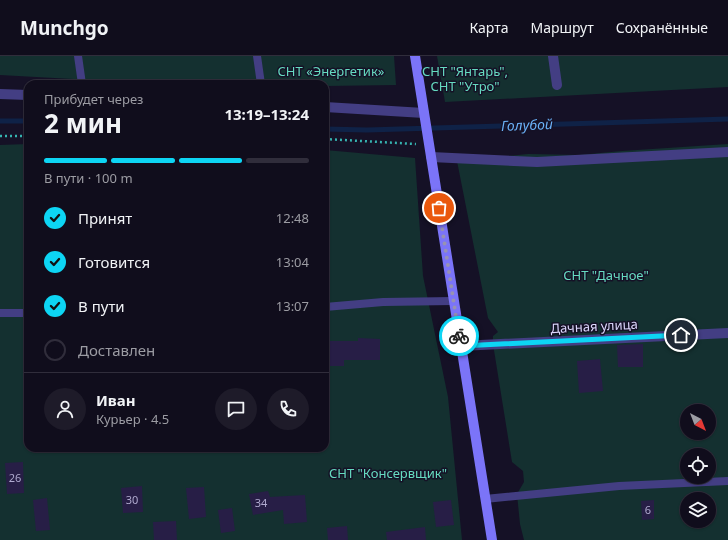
<!DOCTYPE html>
<html lang="ru">
<meta charset="utf-8">
<style>
:root{--surface:#100d1c;--page:#1e1b29;--text:#f1f3f6;--muted:#9c9ca3;--line:#302d3b;--accent:#0dd5f4}
body{margin:0;font-family:"Noto Sans",sans-serif;background:var(--page);color:var(--text);height:100vh;display:flex;flex-direction:column;font-size:15px;white-space:nowrap}
*{box-sizing:border-box;margin:0}
p{font-size:13px;color:var(--muted)}
.icon{flex:none;width:22px;height:22px;fill:none;stroke:currentColor;stroke-width:2;stroke-linecap:round;stroke-linejoin:round}
.map{position:relative;flex:1;overflow:hidden}
.drawer{position:absolute;left:24px;top:24px;width:305px;height:372px;display:flex;flex-direction:column;background:var(--surface);border-radius:12px;box-shadow:0 1px 3px #0004,0 0 0 1px var(--line)}
.drawer>*{flex:none}
.needle{width:26px;rotate:138deg}
.buttons{position:absolute;left:680px;top:348px;display:grid;gap:8px}
.buttons a{display:grid;place-items:center;width:36px;height:36px;border-radius:50%;background:var(--surface);box-shadow:0 1px 3px #0004,0 0 0 1px var(--line);font-size:20px}
.pin{position:absolute;display:grid;place-items:center;width:34px;height:34px;color:#fff;margin:-17px;border:2px solid #fff;border-radius:50%;box-shadow:0 1px 4px #0007}
.courier{position:absolute;display:grid;place-items:center;width:40px;height:40px;margin:-20px;border:3px solid #0dd5f4;border-radius:50%;background:#fff;color:#222;box-shadow:0 1px 5px #0007}
.head em{font-style:normal;font-weight:700}
.head div{display:flex;flex-direction:column-reverse}
.head{display:flex;align-items:center;justify-content:space-between;height:68px;padding:0 20px}
h1{font-size:26px;font-weight:700;line-height:30px}
.bar{display:grid;grid-template-columns:repeat(4,1fr);gap:6px 4px;align-content:center;height:48px;padding:0 20px}
.bar i{height:5px;border-radius:3px;background:var(--line)}
.bar .selected{background:var(--accent)}
.bar p{grid-column:span 4}
.line{display:flex;align-items:center;gap:10px;padding:0 20px;border-top:1px solid var(--line)}
.line div{flex:1}
.round{display:grid;place-items:center;flex:none;width:42px;height:42px;border-radius:21px;background:var(--page)}
ol{padding:0 20px;list-style:none}
li{display:flex;align-items:center;gap:12px;height:44px}
li p{margin-inline-start:auto}
li .icon{padding:4px;border-radius:50%;background:var(--accent);color:#111;stroke-width:4}
li:last-child{color:var(--muted)}
li i{width:22px;height:22px;border:2px solid var(--line);border-radius:50%}
header{display:flex;align-items:center;gap:24px;box-sizing:border-box;height:56px;padding:0 20px;background:var(--surface);border-bottom:1px solid var(--line)}
header strong{font-size:19px}
nav{display:flex;gap:22px;margin-inline-start:auto;font-size:14px}
.map>svg:first-child{display:block}
.green{fill:#143030;fill-rule:evenodd}
.lines{fill:none;stroke-linecap:round;stroke-linejoin:round}
.stream{stroke:#0f2247;stroke-width:5}
.building{fill:#271e46}
.path{stroke:#36b3b0;stroke-width:2.5;stroke-dasharray:2 3;stroke-linecap:butt}
.lane{stroke:#433e83;stroke-width:8}
.street{stroke:#433e83;stroke-width:10}
.secondary{stroke:#7b74f8;stroke-width:10}
.done{stroke:#9792b2;stroke-width:4;stroke-dasharray:0 7.2}
.route{stroke:#0dd5f4;stroke-width:5}
.labels{text-anchor:middle;stroke-width:3;stroke-linejoin:round;paint-order:stroke}
.number-label{font-size:11px;fill:#b0aacf}
.park-label{font-size:13px;fill:#66dbc1;stroke:#151126}
.street-label{font-size:13px;fill:#ddd8fd;stroke:#151126}
.water-label{font-size:14px;font-style:italic;fill:#6bb2f8;stroke:#151126}
</style>
<header>
<strong>Munchgo</strong>
<nav><a>Карта</a><a>Маршрут</a><a>Сохранённые</a></nav>
</header>
<div class="map">
<svg width="728" height="484" viewBox="0 0 728 484">
<rect width="100%" height="100%" fill="#151126"/>
<path class="green" d="M0,0h394l2,29 -71,1v-2h-162l-163,-9z
M437,0h291v31l-283,15z
M28,88v304h297v-298l90,8 8,118 25,121 14,143h-462v-395z
M728,88v396h-204l-4,-16 -3,-30 7,-12 -1,-11 -11,-9 -19,-118v-8l5,-4 -10,-14 -31,-157 71,-7 51,1 43,-4zM687,355h22v22h-22zM687,399h22v22h-22zM687,443h22v22h-22z"/>
<g class="lines">
<path class="stream" d="M0,65h28
M325,73l42,1 361,-11"/>
</g>
<path class="building" d="M358,282l22,1v21h-36v6h-19v-25h33z
M643,288v23h-25l-1,-22z
M600,303l3,32 -24,2 -2,-32z
M23,406l1,31 -17,1 -2,-31z
M142,430l1,26 -20,1 -2,-25z
M204,431l2,30 -17,2 -3,-31z
M268,435l2,6 35,-2 2,27 -23,2 -1,-14 -30,5 -4,-21z
M47,442l3,32 -14,1 -3,-31z
M451,444l3,25 -18,2 -3,-25z
M654,444v19l-12,1 -1,-19z
M232,452l3,23 -14,2 -3,-23z
M176,465l1,19h-23l-1,-18z
M347,470l1,14h-20l-1,-12z
M425,471l1,13h-39l-1,-8z"/>
<g class="lines">
<path class="path" d="M0,80h28
M325,83l91,5"/>
<path class="lane" d="M78,0l4,28
M257,0l4,28
M325,251l58,-5 70,-1
M0,257h28
M485,443l134,-13 109,-5"/>
<path class="street" d="M553,0l4,29
M0,38l28,1
M325,51l99,6
M431,101l106,5 191,-10
M461,290l267,-13"/>
<path class="secondary" d="M415,0l77,484"/>
</g>
<g class="lines">
<path class="done" d="M439,152l20,128"/>
<path class="route" d="M459,280l2,10 220,-11"/>
</g>
<g class="labels">
<g class="number-label">
<text x="15" y="426">26</text>
<text x="132" y="448">30</text>
<text x="261" y="451">34</text>
<text x="648" y="458">6</text>
</g>
<g class="park-label">
<text x="331" y="20">СНТ «Энергетик»</text>
<text x="465" y="20">СНТ "Янтарь",<tspan x="465" dy="15">СНТ "Утро"</tspan></text>
<text x="606" y="224">СНТ "Дачное"</text>
<text x="388" y="422">СНТ "Консервщик"</text>
</g>
<g class="street-label">
<text transform="translate(594 270) rotate(-3)" y="5">Дачная улица</text>
</g>
<g class="water-label">
<text transform="translate(527 69) rotate(-2)" y="5">Голубой</text>
</g>
</g>
</svg>
<div class="buttons">
<a><svg class="needle" viewBox="-14 -14 28 28"><path d="M0-13l5 13h-10z" fill="#e53935"/><path d="M0 13l5-13h-10z" fill="#9c9ca3"/></svg></a>
<a><svg class="icon" aria-label="locate" viewBox="0 0 24 24"><circle cx="12" cy="12" r="6"/><path d="M12 2v4M12 18v4M2 12h4M18 12h4"/></svg></a>
<a><svg class="icon" aria-label="layers" viewBox="0 0 24 24"><path d="M12 4l9 5-9 5-9-5zM3 14l9 5 9-5"/></svg></a>
</div>
<div class="pin" style="left:439px;top:152px;background:#ea580c"><svg class="icon" aria-label="bag" viewBox="0 0 24 24"><path d="M5 8h14l-1 12H6zM9 8a3 3 0 0 1 6 0"/></svg></div>
<div class="pin" style="left:681px;top:279px;background:#1f2937"><svg class="icon" aria-label="home" viewBox="0 0 24 24"><path d="M3 11l9-7 9 7M6 9v11h12V9"/></svg></div>
<div class="courier" style="left:459px;top:280px"><svg class="icon" aria-label="bike" viewBox="0 0 24 24"><circle cx="6" cy="16" r="4"/><circle cx="18" cy="16" r="4"/><path d="M6 16l4-8h5l3 8M10 8l3 8H6M13 5h3"/></svg></div>
<section class="drawer">
<div class="head"><div><h1>2 мин</h1><p>Прибудет через</p></div><em>13:19–13:24</em></div>
<div class="bar"><i class="selected"></i><i class="selected"></i><i class="selected"></i><i></i><p>В пути · 100 m</p></div>
<ol>
<li><svg class="icon" aria-label="check" viewBox="0 0 24 24"><path d="M5 12l5 5 9-10"/></svg>Принят<p>12:48</p></li>
<li><svg class="icon" aria-label="check" viewBox="0 0 24 24"><path d="M5 12l5 5 9-10"/></svg>Готовится<p>13:04</p></li>
<li><svg class="icon" aria-label="check" viewBox="0 0 24 24"><path d="M5 12l5 5 9-10"/></svg>В пути<p>13:07</p></li>
<li><i></i>Доставлен</li>
</ol>
<div class="line" style="height:72px"><a class="round"><svg class="icon" aria-label="person" viewBox="0 0 24 24"><circle cx="12" cy="8" r="4"/><path d="M4 21q1-7 8-7t8 7"/></svg></a><div><b>Иван</b><p>Курьер · 4.5</p></div><a class="round"><svg class="icon" aria-label="chat" viewBox="0 0 24 24"><path d="M4 5h16v11H9l-5 4z"/></svg></a><a class="round"><svg class="icon" aria-label="phone" viewBox="0 0 24 24"><path d="M5 4h4l2 5-3 2q2 4 5 5l2-3 5 2v4C11 20 4 13 5 4z"/></svg></a></div>
</section>
</div>
